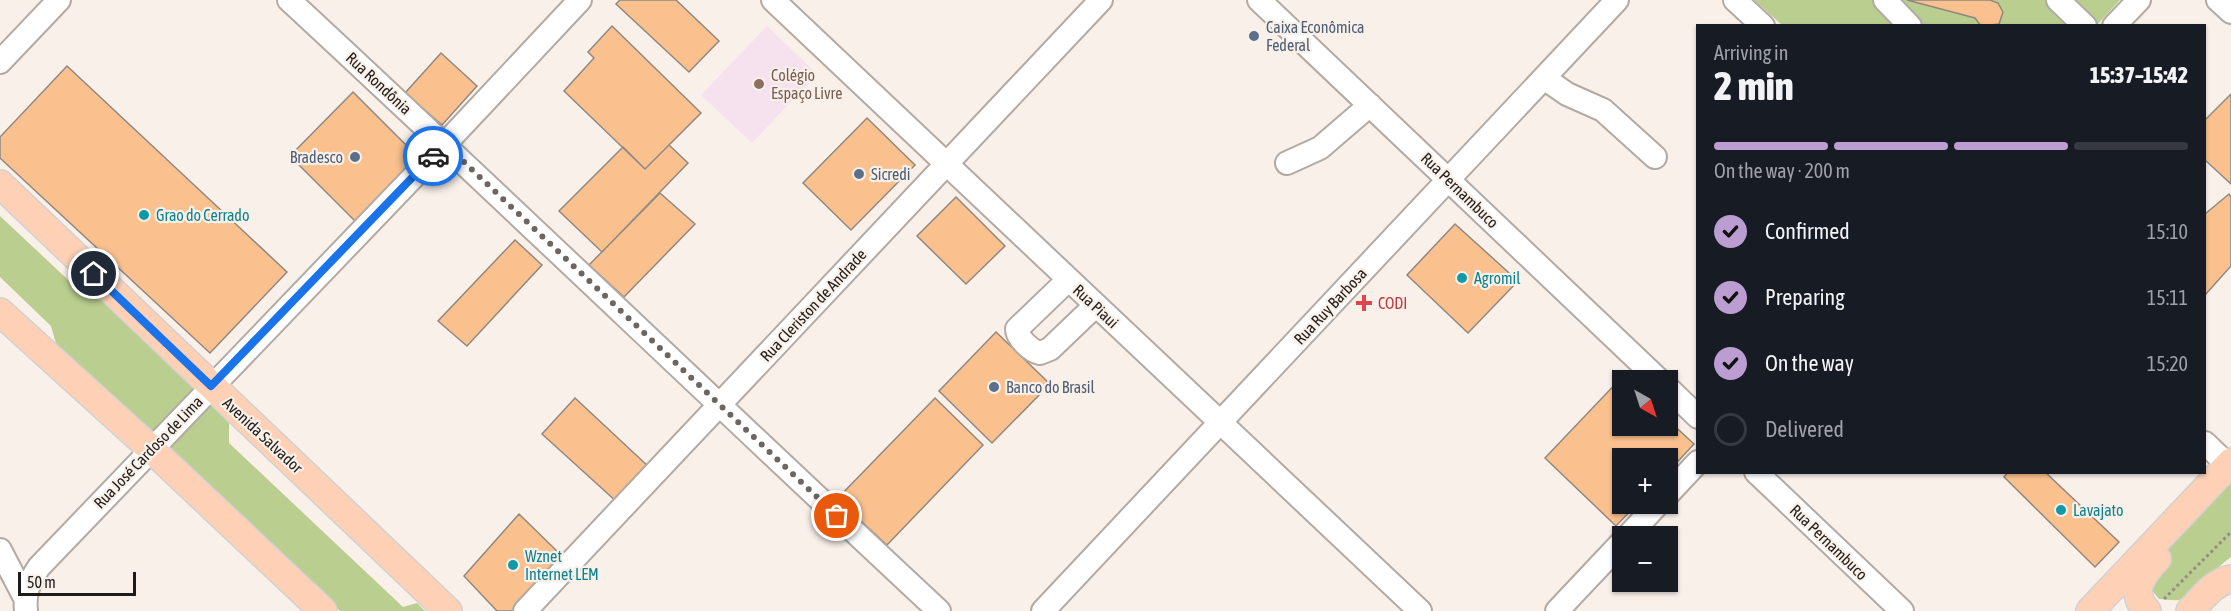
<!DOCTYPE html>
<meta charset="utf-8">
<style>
:root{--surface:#171b24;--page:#20242c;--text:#f1f3f6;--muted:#9ea1a6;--line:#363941;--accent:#bb9dd2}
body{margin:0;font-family:"Asap Condensed",sans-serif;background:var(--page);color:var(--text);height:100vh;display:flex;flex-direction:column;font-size:22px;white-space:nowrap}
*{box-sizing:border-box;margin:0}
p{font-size:20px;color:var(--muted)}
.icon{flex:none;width:33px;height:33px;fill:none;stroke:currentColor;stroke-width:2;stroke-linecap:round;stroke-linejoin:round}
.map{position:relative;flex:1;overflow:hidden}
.sheet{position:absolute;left:1696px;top:24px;width:510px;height:450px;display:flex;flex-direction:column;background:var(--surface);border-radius:0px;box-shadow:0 2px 4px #0004}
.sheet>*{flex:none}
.needle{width:39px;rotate:141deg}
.fabs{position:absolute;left:1612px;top:370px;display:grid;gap:12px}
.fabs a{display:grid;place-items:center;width:66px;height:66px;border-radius:0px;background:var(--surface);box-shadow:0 2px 4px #0004;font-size:30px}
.scale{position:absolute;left:18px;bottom:15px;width:118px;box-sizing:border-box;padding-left:6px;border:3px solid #1e1b19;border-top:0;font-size:16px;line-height:21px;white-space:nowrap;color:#1e1b19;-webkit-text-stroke:4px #f9f0e9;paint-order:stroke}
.pin{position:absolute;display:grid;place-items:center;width:51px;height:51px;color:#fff;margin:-26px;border:3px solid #fff;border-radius:50%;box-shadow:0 2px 6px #0007}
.courier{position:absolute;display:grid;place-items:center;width:60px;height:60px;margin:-30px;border:4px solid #1a73e8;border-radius:50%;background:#fff;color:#222;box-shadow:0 2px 8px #0007}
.overview em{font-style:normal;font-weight:800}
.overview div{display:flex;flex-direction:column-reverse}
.overview{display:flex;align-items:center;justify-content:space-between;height:102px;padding:0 18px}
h1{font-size:39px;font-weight:800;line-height:45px}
.bar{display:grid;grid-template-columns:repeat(4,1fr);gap:9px 6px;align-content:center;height:72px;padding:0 18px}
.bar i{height:8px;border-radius:4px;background:var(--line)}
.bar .selected{background:var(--accent)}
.bar p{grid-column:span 4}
ol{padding:0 18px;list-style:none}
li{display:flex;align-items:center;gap:18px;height:66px}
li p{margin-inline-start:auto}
li .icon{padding:6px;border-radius:50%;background:var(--accent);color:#111;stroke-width:4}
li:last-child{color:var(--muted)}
li i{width:33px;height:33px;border:3px solid var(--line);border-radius:50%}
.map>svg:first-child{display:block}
.education{fill:#f6e1ef}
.green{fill:#b9ce8f}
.building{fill:#fac18e;stroke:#908881;stroke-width:1.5}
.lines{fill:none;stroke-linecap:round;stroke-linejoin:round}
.minor-casing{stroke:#b2aaa3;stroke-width:26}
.major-casing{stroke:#d2d1d1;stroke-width:30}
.path{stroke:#948e89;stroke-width:3;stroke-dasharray:3 3;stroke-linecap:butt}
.minor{stroke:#fff;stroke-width:22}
.major{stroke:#fed0b5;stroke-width:27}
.done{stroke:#6b6662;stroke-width:6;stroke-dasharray:0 10.8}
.route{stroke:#1a73e8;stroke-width:8}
.service-dot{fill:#5c6f8a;stroke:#f9f0e9;stroke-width:2}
.education-dot{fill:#8d6e63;stroke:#f9f0e9;stroke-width:2}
.culture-dot{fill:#0f9aa8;stroke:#f9f0e9;stroke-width:2}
.health-dot{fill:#e0444e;stroke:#f9f0e9;stroke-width:2}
.labels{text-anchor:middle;stroke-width:4.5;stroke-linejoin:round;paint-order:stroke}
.service-label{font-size:16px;fill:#4e5e75;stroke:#f9f0e9;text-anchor:start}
.education-label{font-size:16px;fill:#785e54;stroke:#f9f0e9;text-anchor:start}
.street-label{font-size:16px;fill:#1e1b19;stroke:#f9f0e9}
.culture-label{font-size:16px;fill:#0d838f;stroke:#f9f0e9;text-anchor:start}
.health-label{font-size:16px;fill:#be3a42;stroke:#f9f0e9;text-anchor:start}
</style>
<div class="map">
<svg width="2231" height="611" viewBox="0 0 2231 611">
<rect width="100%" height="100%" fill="#f9f0e9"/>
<path class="education" d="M767,26l50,48 -65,69 -51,-48z"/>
<path class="green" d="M1754,0h366l-24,26 -314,-1z
M0,216l82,77 21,8 126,122v20l174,164 14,-4 8,8h-85l-167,-159 -116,-105 -6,-21 -51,-49z
M2231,474v83c-18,12 -31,36 -52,43 -6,1 -14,-1 -20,-1l-9,-11 1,-19 40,-52z"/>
<path class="building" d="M620,0h56l43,41 -30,31 -73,-68z
M1907,0h83l8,3 5,9 -4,12 -18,2 -6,-8z
M612,26l89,87 -56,56 -81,-78 30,-33 -6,-6z
M441,53l36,33 -35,39 -37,-32z
M67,66l220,206 -77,81 -210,-195v-21z
M353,92l67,67 -64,63 -66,-66z
M2231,94v90l-26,-24v-40z
M867,118l48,47 -64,65 -48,-47z
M669,145l19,18 -86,89 -43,-41 64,-64 22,22z
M660,193l35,31 -71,73 -35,-32z
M2229,194l2,3v69l-26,29v-81z
M956,197l49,49 -39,38 -49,-48z
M1455,224l63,57 -50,52 -61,-58z
M515,240l27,25 -75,81 -29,-25z
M996,332l54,52 -58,59 -53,-52z
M1622,377l4,4h-3v45h45v-6l26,24 -26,28v-13h-45v45h14l-21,22 -71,-68z
M575,398l75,70 -32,35 -76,-69z
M935,398l48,47 -96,100 -50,-46z
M2008,472h37l74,70 -24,25 -91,-90z
M519,514l41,40 -20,29 -28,28h-15l-33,-35z"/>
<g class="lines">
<g class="minor-casing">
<path id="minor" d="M289,0c218,202 432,408 650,611
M773,0l647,611
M1259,0l401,381
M1735,0l28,26
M1885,0l25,26
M2058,0l27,26
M2218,0l13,12
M2114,26l25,-26
M0,62l59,-62
M1544,78l23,16 36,16 52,47
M1287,163l33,-15 50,-43
M1068,280l-51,49c0,9 14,22 23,24l10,-4 46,-44
M1668,388l30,29
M2205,443l26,25
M1756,472l146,139
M1668,494l30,-32
M1627,537l31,-33
M0,550l25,48
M26,611c-2,-18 3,-29 13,-44l406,-423 135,-144
M525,611l576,-611
M1043,611l574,-611
M1557,611l66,-70"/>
</g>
<g class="major-casing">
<path id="major" d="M0,184l448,427
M0,312l151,137 172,162
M2090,611l141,-149
M2147,611c-18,-19 -5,-37 10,-52
M2190,611c12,-12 23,-29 41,-32"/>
</g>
<path class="path" d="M2164,599l67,-67"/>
<use href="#minor" class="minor"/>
<use href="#major" class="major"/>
</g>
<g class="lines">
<path class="done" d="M433,156l12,-12 392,372"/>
<path class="route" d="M94,274l117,112 222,-230"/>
</g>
<g class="service-dot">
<circle cx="1254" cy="36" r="6"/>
<circle cx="355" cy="157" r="6"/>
<circle cx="859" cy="174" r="6"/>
<circle cx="994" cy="387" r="6"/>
</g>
<circle class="education-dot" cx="759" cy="84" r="6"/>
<g class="culture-dot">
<circle cx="144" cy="215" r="6"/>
<circle cx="1462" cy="278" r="6"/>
<circle cx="2061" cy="510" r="6"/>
<circle cx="513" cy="565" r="6"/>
</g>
<path class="health-dot" d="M1361 294h6v6h6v6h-6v6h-6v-6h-6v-6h6z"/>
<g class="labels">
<g class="service-label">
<text x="1266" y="33">Caixa Econômica<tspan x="1266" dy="18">Federal</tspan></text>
<text x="343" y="163" text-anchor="end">Bradesco</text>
<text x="871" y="180">Sicredi</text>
<text x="1006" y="393">Banco do Brasil</text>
</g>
<g class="education-label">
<text x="771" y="81">Colégio<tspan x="771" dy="18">Espaço Livre</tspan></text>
</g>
<g class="street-label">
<text transform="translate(379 83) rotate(43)" y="6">Rua Rondônia</text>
<text transform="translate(1460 190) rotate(44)" y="6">Rua Pernambuco</text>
<text transform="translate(813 305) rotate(-47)" y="6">Rua Cleriston de Andrade</text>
<text transform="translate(1096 306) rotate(43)" y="6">Rua Piaui</text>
<text transform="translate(1330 306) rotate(-47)" y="6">Rua Ruy Barbosa</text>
<text transform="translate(263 435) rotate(43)" y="6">Avenida Salvador</text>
<text transform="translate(148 452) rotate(-46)" y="6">Rua José Cardoso de Lima</text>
<text transform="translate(1829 542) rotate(44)" y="6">Rua Pernambuco</text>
</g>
<g class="culture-label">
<text x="156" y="221">Grao do Cerrado</text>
<text x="1474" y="284">Agromil</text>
<text x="2073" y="516">Lavajato</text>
<text x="525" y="562">Wznet<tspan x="525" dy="18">Internet LEM</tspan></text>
</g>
<g class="health-label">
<text x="1378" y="309">CODI</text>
</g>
</g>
</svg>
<div class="fabs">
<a><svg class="needle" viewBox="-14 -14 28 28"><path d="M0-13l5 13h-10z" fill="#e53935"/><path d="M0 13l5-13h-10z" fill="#9ea1a6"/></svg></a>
<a>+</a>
<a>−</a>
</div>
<div class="scale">50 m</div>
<div class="pin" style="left:837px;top:516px;background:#ea580c"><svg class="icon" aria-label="bag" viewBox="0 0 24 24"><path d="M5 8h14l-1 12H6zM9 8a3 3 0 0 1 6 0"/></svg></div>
<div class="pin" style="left:94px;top:274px;background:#1f2937"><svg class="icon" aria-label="home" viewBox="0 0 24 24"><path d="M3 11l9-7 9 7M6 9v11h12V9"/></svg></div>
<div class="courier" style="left:433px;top:156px"><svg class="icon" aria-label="car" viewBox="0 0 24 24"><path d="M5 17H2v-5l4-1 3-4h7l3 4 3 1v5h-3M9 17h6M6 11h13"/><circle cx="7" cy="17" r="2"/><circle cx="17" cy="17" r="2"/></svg></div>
<section class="sheet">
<div class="overview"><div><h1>2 min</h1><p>Arriving in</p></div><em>15:37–15:42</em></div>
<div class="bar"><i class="selected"></i><i class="selected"></i><i class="selected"></i><i></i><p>On the way · 200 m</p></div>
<ol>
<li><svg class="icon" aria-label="check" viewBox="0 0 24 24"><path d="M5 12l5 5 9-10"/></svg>Confirmed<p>15:10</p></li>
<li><svg class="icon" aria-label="check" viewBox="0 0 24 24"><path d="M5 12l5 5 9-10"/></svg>Preparing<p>15:11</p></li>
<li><svg class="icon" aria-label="check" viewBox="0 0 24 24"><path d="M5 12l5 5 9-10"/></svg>On the way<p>15:20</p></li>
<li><i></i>Delivered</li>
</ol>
</section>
</div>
